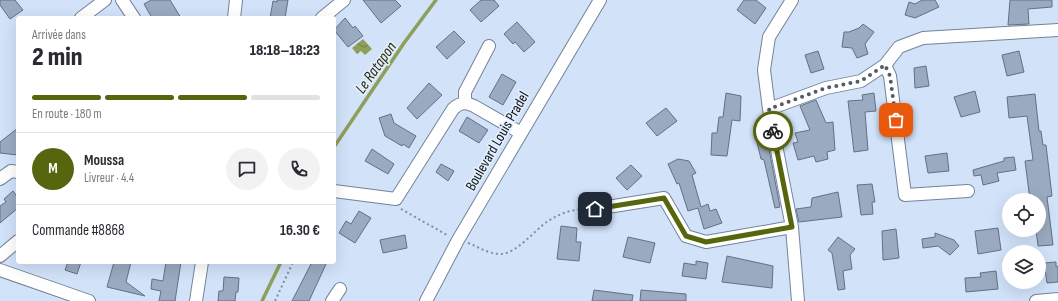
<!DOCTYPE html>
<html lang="fr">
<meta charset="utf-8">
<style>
:root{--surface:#fff;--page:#f2f2f3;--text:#2b2b33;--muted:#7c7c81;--line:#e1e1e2;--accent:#55660e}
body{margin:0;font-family:"Sofia Sans Condensed",sans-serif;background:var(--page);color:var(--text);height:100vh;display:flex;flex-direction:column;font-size:15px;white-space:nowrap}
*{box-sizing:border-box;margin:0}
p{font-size:13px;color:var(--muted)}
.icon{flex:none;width:22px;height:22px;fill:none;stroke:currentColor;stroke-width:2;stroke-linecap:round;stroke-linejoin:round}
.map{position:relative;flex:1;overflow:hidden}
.sheet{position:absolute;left:16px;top:16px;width:320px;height:248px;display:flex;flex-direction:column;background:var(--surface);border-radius:4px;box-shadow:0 4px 16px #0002}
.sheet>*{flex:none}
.buttons{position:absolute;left:1002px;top:193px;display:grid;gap:8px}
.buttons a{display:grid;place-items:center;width:44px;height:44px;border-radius:50%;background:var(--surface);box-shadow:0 4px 16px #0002;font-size:20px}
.pin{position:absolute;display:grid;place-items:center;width:34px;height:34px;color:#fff;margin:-17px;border-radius:8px;box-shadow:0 2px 6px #0006}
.courier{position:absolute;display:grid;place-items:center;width:40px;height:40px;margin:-20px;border:3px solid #55660e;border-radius:50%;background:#fff;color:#222;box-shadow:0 1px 5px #0007}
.summary em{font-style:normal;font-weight:800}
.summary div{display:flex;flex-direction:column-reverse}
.summary{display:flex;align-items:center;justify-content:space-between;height:68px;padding:0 16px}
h1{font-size:26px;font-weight:800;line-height:30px}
.bar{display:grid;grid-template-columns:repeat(4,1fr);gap:6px 4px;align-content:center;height:48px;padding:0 16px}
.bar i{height:5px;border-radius:3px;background:var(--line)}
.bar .current{background:var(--accent)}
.bar p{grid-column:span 4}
.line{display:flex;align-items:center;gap:10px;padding:0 16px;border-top:1px solid var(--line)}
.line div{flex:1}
.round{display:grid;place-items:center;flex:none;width:42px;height:42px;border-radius:21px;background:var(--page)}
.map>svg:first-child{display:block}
.water{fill:url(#water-waves)}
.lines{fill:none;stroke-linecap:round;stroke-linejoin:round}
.stream{stroke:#8d9f59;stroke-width:3.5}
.building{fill:#9aaac0;stroke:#627185}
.minor-casing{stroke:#748398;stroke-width:14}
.path{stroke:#808d9d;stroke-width:2;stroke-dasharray:2 3;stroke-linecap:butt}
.minor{stroke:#fff;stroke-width:12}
.done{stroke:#525c69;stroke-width:4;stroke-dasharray:0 7.2}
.route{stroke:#55660e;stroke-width:5}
.labels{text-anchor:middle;stroke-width:3.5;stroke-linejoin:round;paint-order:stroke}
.street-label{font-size:15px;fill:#0e141b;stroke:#e4eefc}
.water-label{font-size:16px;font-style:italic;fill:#262d0e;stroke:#e4eefc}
</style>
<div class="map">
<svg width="1058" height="301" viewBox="0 0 1058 301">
<defs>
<pattern id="water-waves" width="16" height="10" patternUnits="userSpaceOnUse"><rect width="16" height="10" fill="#8d9f59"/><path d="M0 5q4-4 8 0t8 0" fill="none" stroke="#728049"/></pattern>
</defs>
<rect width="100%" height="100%" fill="#d1e2f9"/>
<path class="water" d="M363,39l9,10 -7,6 -4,-4 -4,3 -5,-6z"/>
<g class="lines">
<path class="stream" d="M334,147l70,-104 32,-43
M262,301l19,-39"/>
</g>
<path class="building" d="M0,0h15l8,10 -13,9 -10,-14z
M151,0h19l11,18h-29l-8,-14z
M277,0h11l-3,18h-15l3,-17 4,1z
M363,0h32l6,6 -20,17z
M481,0h13l5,6 -18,16 -11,-12z
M744,0h12l10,8 -11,16 -18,-14z
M922,0h13l4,7 -24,11 -10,-3 4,-13 6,2z
M1010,0h42v7l-24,2 1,15 -21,1z
M345,18l8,10 2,-2 8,10 -15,11 -14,-17z
M517,22l18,20 -11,10 -9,-10 -2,2 -9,-10z
M863,24l11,8 -9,12 3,10 -11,4 -5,-10 -10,-1 2,-15h5l10,-4z
M454,31l11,11 -18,17 -11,-12z
M818,51l6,18 -13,4 -6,-18z
M1019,51l5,21 -17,4 -5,-21z
M926,66l3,20 -14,2 -1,-20z
M502,74l14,8 -13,23 -14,-8z
M429,83l13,12 -25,24 -10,-11z
M975,91l5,21 -19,5 -7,-20z
M726,93l15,3 -1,25 -8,-1 -5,36 -16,-1 1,-22h5l2,-16h4z
M874,93l2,18 -11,1 3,38 -14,2 -6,-51 15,-1 -1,-5z
M1035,94l4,37h2l2,14h3l6,51 -5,1 6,48 -15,1 -2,-16h3v-30h-9l-5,-39 8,-1 -6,-44 -18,2 -2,-21z
M816,100l10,23 7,-1 2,28 -8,2 1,7 -12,3 -2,-6 -16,4 -5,-17 5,-1 -3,-9 15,-3 -10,-24z
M666,108l11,13 -20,15 -11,-13z
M391,114l3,9 22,13 -7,12 -6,-4 -1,2 -17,-10 -6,-18z
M467,117l21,13 -9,13 -20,-12z
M18,128v27l-18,-2v-11z
M756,138l11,1 13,68 -5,1 -11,-48 -3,-1z
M372,149l22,15 -6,10 -23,-13z
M947,153l2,18 -21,2 -3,-17z
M1014,157l2,13 -19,3 2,8 -16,4 -2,-10 -7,1 -1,-6 31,-9v-3z
M678,159l11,2 7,12 -4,2 9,32 7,-3 2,7 6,-2 6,14 -18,6 -6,-21 -10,3 -9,-28 -2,1 -9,-20z
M441,164l13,7 -6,10 -12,-9z
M631,165l11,11 -15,14 -11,-12z
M872,184l3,18h-3l1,12 -12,1 -4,-30z
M13,191l5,7v10l-18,15v-17l6,-4 -2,-3z
M838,192l4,25 -43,5 -3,-13 15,-2 1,-9z
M359,211l12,7 -16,25 -16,-10 7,-12 5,3z
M561,226l16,2 -1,14h5l-2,19 -22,-2z
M998,228l3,22 -23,4 -3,-23z
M896,229l3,29 -16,2 -1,-29z
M935,233l19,7 5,6 -9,9 -12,-9 -15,2 -1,-9 13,-2z
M405,235l2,13 -24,5 -3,-13z
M628,237l27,6 -5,20 -27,-6z
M838,237l17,12 -5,6 2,14 -9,2 2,18 -7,1 -6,-37 -4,-3z
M727,256l46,10 -1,22 -50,-6z
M696,261l12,2 -2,16 -24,-3 2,-13 12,2z
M68,262h13l-4,12 -12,-4z
M114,262h17l-5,20 19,14 -38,-9z
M166,262h15l-6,39h-16l2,-10 -10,-2 1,-10 11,2z
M312,262h15l-18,39h-17z
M1056,262v5l2,-1v16l-11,1 -3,-20z
M996,271l2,18 -32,3 -1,-14 16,-1 -1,-4z
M224,277l15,1 -1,14h-2l-1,9h-17l1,-10h4z
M594,290l39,5 -1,6h-40z
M641,290l45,4v7h-46z"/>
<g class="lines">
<g class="minor-casing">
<path id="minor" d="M122,0l12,18
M792,0l-23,37 -5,33 5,39 23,118 6,74
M81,18l24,-18
M234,18l2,-18
M322,18l22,-18
M885,65l5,11 15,119 63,-4
M465,103v-11l24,-46
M769,109l57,-21 35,-7 24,-16 14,-18 24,-9 135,-8
M0,179l11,-8 7,1
M334,191l62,8 57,-90c7,-7 13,-7 21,-3l47,27
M595,209l69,-11 22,38 20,6 86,-15
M0,256l18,-15
M0,270l89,31
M196,301l6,-39
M332,301l8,-12
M426,301l32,-61 142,-240
M1036,301l22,-2"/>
</g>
<path class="path" d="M401,209l46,26
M468,243c11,4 20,11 33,11 15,0 34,-24 47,-33 11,-7 22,-11 35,-12
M275,301l18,-39"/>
<use href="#minor" class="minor"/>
</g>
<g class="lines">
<path class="done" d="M773,131l-4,-22 57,-21 35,-7 24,-16 5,11 6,44"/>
<path class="route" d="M595,209l69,-11 22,38 20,6 86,-15 -19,-96"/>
</g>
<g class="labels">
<g class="street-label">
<text transform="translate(497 141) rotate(-60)" y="5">Boulevard Louis Pradel</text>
</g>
<g class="water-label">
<text transform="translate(375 67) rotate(-55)" y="6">Le Ratapon</text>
</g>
</g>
</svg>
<div class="buttons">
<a><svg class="icon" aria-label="locate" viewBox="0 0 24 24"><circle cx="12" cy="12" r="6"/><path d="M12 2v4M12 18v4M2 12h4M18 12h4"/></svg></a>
<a><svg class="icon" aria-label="layers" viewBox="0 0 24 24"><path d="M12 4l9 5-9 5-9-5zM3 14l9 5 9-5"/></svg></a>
</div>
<div class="pin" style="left:896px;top:120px;background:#ea580c"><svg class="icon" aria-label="bag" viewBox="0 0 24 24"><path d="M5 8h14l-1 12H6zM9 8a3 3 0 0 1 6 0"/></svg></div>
<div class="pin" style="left:595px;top:209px;background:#1f2937"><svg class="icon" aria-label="home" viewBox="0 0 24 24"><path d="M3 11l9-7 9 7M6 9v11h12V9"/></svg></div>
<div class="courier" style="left:773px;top:131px"><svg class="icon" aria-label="bike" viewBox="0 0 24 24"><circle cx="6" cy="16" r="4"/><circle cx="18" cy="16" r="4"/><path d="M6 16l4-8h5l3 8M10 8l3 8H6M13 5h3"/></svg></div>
<section class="sheet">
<div class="summary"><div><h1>2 min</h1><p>Arrivée dans</p></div><em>18:18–18:23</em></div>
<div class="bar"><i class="current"></i><i class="current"></i><i class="current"></i><i></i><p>En route · 180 m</p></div>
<div class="line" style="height:72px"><b class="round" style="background:var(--accent);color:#fff">M</b><div><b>Moussa</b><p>Livreur · 4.4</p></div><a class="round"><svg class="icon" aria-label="chat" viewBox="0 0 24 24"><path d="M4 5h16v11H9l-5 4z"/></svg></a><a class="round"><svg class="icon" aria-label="phone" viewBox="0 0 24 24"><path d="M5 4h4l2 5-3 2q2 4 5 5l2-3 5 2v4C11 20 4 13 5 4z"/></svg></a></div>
<div class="line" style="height:52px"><div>Commande #8868</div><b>16.30 €</b></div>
</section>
</div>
